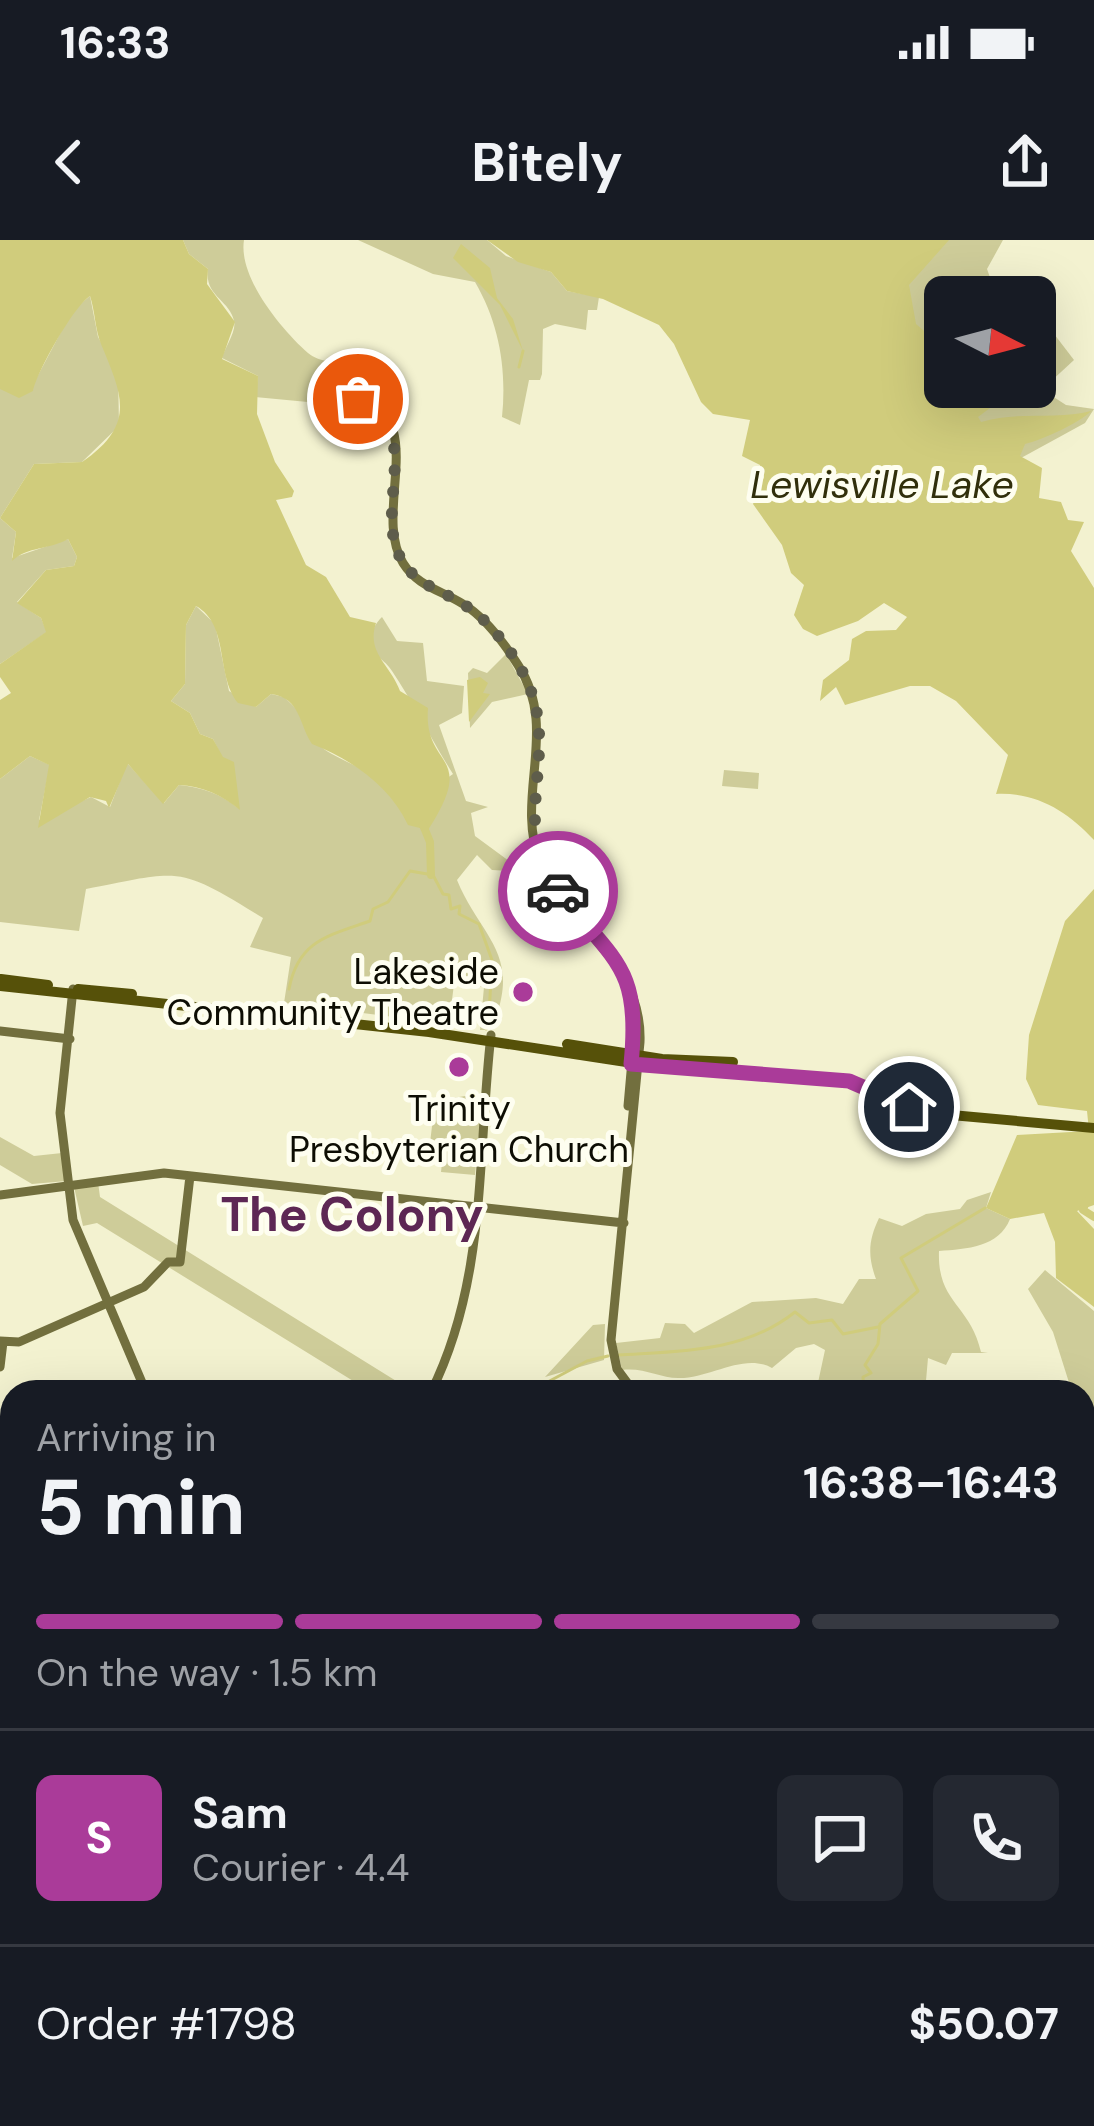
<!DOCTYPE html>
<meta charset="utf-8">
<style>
:root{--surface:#171b24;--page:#242831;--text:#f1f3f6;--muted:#9ea1a6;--line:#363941;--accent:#aa3b99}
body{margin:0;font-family:"DM Sans",sans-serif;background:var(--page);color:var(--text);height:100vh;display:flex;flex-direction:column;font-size:45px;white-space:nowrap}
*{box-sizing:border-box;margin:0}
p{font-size:39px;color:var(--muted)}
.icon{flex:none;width:66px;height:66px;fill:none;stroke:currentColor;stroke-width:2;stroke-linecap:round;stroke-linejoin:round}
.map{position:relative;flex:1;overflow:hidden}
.details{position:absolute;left:0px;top:1140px;width:1095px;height:747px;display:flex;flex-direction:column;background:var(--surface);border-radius:36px 36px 0 0;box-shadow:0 12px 48px #0002}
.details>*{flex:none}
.needle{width:78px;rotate:96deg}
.tools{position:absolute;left:924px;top:36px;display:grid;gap:24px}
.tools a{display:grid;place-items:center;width:132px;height:132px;border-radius:18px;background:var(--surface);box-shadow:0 12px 48px #0002;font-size:60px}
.pin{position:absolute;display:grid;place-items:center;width:102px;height:102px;color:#fff;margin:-51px;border:6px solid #fff;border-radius:50%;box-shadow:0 3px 12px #0007}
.courier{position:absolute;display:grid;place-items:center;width:120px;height:120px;margin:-60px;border:9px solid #aa3b99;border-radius:50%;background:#fff;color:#222;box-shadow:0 3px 15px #0007}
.summary em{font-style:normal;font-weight:700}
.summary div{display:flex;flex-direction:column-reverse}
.summary{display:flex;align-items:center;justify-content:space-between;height:204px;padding:0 36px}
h1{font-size:78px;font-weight:700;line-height:90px}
.bar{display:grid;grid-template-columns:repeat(4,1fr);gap:18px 12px;align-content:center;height:144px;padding:0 36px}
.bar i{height:15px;border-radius:9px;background:var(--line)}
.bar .selected{background:var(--accent)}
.bar p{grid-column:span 4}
.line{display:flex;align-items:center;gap:30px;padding:0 36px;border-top:3px solid var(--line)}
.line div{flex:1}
.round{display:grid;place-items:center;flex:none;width:126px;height:126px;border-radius:18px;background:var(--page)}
.status{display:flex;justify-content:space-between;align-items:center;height:84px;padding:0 60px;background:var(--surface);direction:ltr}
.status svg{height:33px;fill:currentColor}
header{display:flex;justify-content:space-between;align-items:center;height:156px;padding:0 36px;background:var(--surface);font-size:54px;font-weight:700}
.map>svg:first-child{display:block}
.green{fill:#cecc99}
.water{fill:#d0cc7c}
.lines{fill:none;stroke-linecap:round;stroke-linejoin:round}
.stream{stroke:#d0cc7c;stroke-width:3}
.river{stroke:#d0cc7c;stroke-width:8}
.secondary{stroke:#726f3e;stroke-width:9}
.primary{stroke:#565109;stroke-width:10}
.rail{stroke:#4c4c3b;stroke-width:3;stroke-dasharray:6 12;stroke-linecap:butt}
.done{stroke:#5e5d4b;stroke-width:12;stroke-dasharray:0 21.6}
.route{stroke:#aa3b99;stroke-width:15}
.poi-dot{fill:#aa3b99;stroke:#fefef0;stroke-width:4.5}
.labels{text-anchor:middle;stroke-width:10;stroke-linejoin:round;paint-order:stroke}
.poi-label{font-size:36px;fill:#0d0d03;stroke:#fefef0;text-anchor:end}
.water-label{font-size:39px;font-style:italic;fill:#312f0b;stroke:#fefef0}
.district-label{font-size:48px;font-weight:bold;fill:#5d2754;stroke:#fefef0}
</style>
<div class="status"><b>16:33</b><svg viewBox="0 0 49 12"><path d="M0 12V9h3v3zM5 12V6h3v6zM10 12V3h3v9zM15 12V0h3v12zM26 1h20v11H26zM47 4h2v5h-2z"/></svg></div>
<header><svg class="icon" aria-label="back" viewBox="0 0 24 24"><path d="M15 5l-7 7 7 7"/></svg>Bitely<svg class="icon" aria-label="share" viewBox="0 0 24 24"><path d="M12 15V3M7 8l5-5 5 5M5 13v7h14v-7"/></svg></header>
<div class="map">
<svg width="1094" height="1886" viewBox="0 0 1094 1886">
<rect width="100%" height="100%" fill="#f3f2d0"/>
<path class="green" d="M183,0h61c-6,37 37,89 64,113 10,9 32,10 45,13l-3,40 -95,-9 3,-21 -36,-18c2,-9 15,-27 12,-37 -4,-21 -30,-25 -26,-52l-19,-15z
M358,0h129l19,16 45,16 16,19 32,6 -2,13h-9l-2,20 -31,-6 -12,5 -1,45 -2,6h-11l-9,45 -18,-8c5,-48 -3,-94 -27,-135l-42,-8z
M772,0h231l-16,29 10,28h-52v90h90v-78l39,51 -26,24 1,10 17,11 28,4 -9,14 -88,48z
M90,56l8,41 20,35 1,54 -37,36 -48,2 -34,54 16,14 -4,26 56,-19 9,18 -3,9 -28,4 -29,32 24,16 6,14 -47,32v-275l35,-8 37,-70z
M196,366l19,18 14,67 27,16 15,-13 13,3 21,20c5,36 36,38 62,56 15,11 23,23 34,37l52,-36c-21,-33 -39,-70 -61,-103 -8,-13 -18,-12 -20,-30 -1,-10 3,-17 10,-24l15,24 26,2 4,38 37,5 -2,27 -23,12 27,76 22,6 -17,6 4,23 34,25 2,10 -19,-1 -15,-15 -20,25c24,59 67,73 34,150h-11l4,-43 -30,-3 -5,40 -165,-21 7,-46 -41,-10 13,-29c-86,-53 -80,-48 -177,-29l-7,42 -79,-9v-143l30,-23 20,9 -11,55 52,-23 19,10 17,-44 37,40 15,-18c22,2 42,9 59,23l-5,-28 -20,-41 -13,-5 -10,-21 -19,-12 14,-17 1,-59z
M506,414l22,40 -36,8 -22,26 -2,-55 5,-5 14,5z
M724,530l35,3 -1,16 -36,-3z
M483,853l-8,82 -34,-3 3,-27 -14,-2 5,-42z
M0,897l34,19 28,-3 5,28 -35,3 -32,-19z
M98,942l2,15 314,195h-43l-274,-169 -14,3 -9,-39z
M991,952l-5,16 24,11c-11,28 -43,30 -71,32 -2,52 31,53 42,101l7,1h-36l-6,12 -18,-7 -3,34h-109l9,-42 -11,-6 -18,4 -24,20c-28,-16 -63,11 -94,10 -18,0 -35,-11 -56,-8l-6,-27 44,-5 5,-15 20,1 9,9 58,-31 64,-4 27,6 16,-25h17c-9,-24 -7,-40 3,-61l23,8 24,-12 34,-5 7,-9z
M1045,1030l49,41v141l-11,-5v-55h-11l-19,-60 -25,-43z
M605,1084l-1,36 -59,17 48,-52z
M1094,1586v111c-14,-36 -16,-75 0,-111z
M1083,1711l11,15 -1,102 -10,-1z
M189,1875h190l41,11h-226z
M556,1875h191v7l-200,4z"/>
<path class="water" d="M0,0h183l6,14 19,15 -1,15 28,38 -13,37 36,17 -1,38 18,48 19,29 -2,6 -16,3 30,65 20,12 24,40 26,6c-10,30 14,41 24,68l28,17c-5,62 51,43 0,122l-20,-5c-19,-40 -56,-65 -96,-81 -13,-19 -11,-46 -41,-50l-15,13 -18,-4c-23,-29 -8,-78 -42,-97l-10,19 -1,59 -14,17 19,12 10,21 13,5 10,18 11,5 6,48c-18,-15 -38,-24 -61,-25l-16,19 -35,-40 -19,44 -3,-7 -16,-4 -52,31 11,-63 -19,-9 -30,23v-79l11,-7 -11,-16v-13l46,-32 -5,-14 -24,-15 29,-33 28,-4 3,-9 -9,-18c-19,11 -40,7 -56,22l4,-29 -16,-14 34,-54 48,-2c55,-38 40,-67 19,-118 -6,-15 -6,-33 -11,-48 -17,11 -53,76 -57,95l-14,7 -19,-9z
M487,0h462l-40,45 7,39 29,25v38h54l-5,18 -16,12 3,5c36,-11 76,-2 110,-11 -10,11 -49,29 -66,33l-5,12 22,12 -3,30 22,4 7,18 16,2 -13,29 23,37v252c-26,-28 -57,-48 -98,-46l12,-39 -52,-54 -26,-15h-20l-65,19 -9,-18 -16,14 3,-21 26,-20 3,-21 14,-8 30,-1 11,-13 -23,-14 -26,18 -41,15 -14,-7 -9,-14 10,-30 -13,-12 -9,-28 -29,-41 11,-27 -4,-12 -18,-9 8,-36 -37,-6 -12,-12 -27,-58 -15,-19 -56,-26 -36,-8 -16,-19 -33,-10z
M461,4l29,24 7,30 16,21 10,32 -23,-46 -47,-47z
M480,437l8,6 -5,10 7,1 -21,28 -2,-42z
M1094,649v316l-17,6 17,18v78l-38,-29 -1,-36 -11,-29 -34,6 -24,-11 31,-73 72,-4 -2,-20 -49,-6 -12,-26 3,-44 36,-114z"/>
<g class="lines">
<path class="stream" d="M519,127l4,-16
M289,749c9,-48 38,-53 81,-68l3,-12 15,-7 22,-31 23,4 10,19 6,1 2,14 9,-3 -1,8 20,10 13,36 -3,55
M486,789l2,-10
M618,1115c60,-4 126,-2 177,-43l14,11 23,-3 11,14 35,-7
M529,1152l58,-31 21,-5
M864,1152l-1,-15 8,-4 -6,-8 13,-21 2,-20 38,-33 -17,-33 84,-50
M0,1610l3,29
M1083,1721h11
M1083,1765l1,-17 10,3
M602,1875l1,11
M652,1875l3,9 3,-9
M662,1875h4
M724,1875l-11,7 13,4
M625,1886l4,-10
M770,1886l6,-11"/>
<path class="river" d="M423,585l7,17 1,33
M1086,961l-3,9 11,7"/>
<path class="secondary" d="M353,154c80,22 18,116 50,169 15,24 38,27 60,41 22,13 41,39 55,61 42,64 -4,132 22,197 28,67 103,99 100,180l-29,298 6,29 17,23
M73,749l-13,124 13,107 73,172
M0,791l70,8
M628,866l7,-79
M0,955l164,-22 460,50
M0,1101l19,1 125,-55 24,-25h12l10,-86
M0,1127l3,-25
M431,1152c56,-112 46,-235 60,-357
M0,1229l12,1
M0,1420l12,14
M1083,1473l11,8
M1083,1482l11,8
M0,1485l12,-7
M1083,1584l11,-19
M1083,1603l11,-27
M0,1651l12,-3
M1083,1680l11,23
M1083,1697l11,19
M175,1886l4,-11"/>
<path class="primary" d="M1,739l47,6
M0,746l429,46 230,35 190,14 80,32 165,15
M78,749l54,5
M567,804l95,15 71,3"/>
<path class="rail" d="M0,1858h12
M402,1875l39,11"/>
</g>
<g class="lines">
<path class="done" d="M358,159c67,29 17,106 41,156 15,30 39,33 64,49 30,18 60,60 70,93 21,67 -22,133 25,194"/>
<path class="route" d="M558,651c57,72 83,75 73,173l218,17 60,26"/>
</g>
<g class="poi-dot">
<circle cx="523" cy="752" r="12"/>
<circle cx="459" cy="827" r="12"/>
</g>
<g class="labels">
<g class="poi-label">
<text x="499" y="744">Lakeside<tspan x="499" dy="41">Community Theatre</tspan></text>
<text x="459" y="881" text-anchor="middle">Trinity<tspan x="459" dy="41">Presbyterian Church</tspan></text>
</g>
<g class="water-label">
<text x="882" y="258">Lewisville Lake</text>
</g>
<g class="district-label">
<text x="352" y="991">The Colony</text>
</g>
</g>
</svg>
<div class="tools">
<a><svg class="needle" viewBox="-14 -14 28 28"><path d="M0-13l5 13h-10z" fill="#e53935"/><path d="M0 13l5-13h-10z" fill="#9ea1a6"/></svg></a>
</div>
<div class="pin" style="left:358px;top:159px;background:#ea580c"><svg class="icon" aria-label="bag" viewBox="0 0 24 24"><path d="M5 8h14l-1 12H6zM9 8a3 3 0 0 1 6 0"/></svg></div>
<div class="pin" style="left:909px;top:867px;background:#1f2937"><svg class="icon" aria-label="home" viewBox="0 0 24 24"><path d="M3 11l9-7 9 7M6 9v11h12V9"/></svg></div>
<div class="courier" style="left:558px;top:651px"><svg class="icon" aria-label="car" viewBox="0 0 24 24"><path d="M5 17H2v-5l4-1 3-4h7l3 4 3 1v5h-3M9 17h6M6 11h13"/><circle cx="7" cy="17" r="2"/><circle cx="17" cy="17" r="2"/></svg></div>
<section class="details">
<div class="summary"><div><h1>5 min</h1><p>Arriving in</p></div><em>16:38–16:43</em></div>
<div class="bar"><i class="selected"></i><i class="selected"></i><i class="selected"></i><i></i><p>On the way · 1.5 km</p></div>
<div class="line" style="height:216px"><b class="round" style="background:var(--accent);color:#fff">S</b><div><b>Sam</b><p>Courier · 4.4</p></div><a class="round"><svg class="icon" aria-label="chat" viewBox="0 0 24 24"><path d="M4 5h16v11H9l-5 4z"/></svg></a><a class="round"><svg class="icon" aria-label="phone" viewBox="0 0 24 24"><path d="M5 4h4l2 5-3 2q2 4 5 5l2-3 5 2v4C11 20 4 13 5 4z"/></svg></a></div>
<div class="line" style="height:156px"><div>Order #1798</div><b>$50.07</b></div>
</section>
</div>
